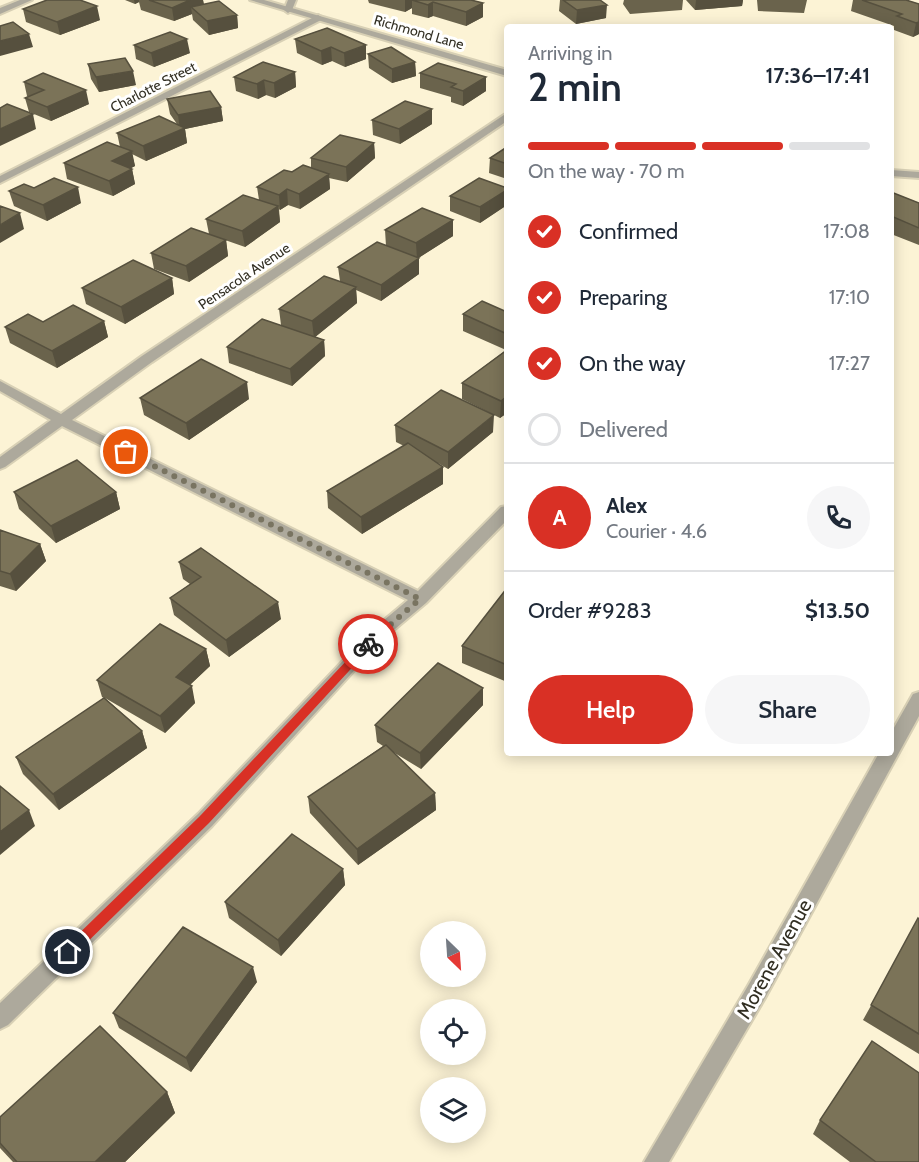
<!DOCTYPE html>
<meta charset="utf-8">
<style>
:root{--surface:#fff;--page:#f6f6f7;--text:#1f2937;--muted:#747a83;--line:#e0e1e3;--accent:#d93025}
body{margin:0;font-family:Cabin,sans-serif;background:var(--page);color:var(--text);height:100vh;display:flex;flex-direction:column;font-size:22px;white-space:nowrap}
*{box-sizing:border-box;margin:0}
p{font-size:20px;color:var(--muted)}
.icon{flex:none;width:33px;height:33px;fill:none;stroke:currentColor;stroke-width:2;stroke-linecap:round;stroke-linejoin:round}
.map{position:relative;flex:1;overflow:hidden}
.details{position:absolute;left:504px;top:24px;width:390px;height:732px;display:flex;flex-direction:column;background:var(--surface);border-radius:6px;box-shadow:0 3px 15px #0003}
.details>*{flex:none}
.needle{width:39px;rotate:155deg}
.controls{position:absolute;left:420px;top:921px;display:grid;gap:12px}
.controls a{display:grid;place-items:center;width:66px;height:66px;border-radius:50%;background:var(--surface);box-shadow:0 3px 15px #0003;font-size:30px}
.pin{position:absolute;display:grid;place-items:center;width:51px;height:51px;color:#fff;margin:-26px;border:3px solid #fff;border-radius:50%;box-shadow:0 2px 6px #0007}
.courier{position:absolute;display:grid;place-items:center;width:60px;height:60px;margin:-30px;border:4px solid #d93025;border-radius:50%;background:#fff;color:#222;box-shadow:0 2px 8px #0007}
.headline em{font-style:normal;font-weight:600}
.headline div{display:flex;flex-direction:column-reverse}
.headline{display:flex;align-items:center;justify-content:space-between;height:102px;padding:0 24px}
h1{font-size:39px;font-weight:600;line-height:45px}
.bar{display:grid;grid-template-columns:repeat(4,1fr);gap:9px 6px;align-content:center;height:72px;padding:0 24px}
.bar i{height:8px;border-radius:4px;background:var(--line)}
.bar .current{background:var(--accent)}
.bar p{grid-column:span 4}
.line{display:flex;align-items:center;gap:15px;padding:0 24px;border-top:2px solid var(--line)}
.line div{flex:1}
.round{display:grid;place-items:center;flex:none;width:63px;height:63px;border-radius:32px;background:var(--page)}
ol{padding:0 24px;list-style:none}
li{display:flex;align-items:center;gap:18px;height:66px}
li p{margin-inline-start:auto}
li .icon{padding:6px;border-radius:50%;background:var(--accent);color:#fff;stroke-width:4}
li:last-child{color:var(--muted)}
li i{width:33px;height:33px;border:3px solid var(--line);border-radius:50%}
.cta{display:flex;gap:12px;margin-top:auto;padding:12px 24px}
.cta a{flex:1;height:69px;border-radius:36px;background:var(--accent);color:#fff;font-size:24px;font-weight:600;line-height:69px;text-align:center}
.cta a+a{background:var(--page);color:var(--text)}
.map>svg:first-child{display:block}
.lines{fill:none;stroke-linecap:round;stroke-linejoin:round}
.minor-casing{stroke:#d8d0b5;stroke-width:4}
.tertiary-casing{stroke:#d8d0b5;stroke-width:4}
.minor{fill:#ada99c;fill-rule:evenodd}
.tertiary{fill:#ada99c;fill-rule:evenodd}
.wall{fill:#6a634c}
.shaded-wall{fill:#56503e}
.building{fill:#7b7358;stroke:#56503e;stroke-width:1.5}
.route{fill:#d93025}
.done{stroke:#797461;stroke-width:6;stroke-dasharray:0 10.8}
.labels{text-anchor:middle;stroke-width:6;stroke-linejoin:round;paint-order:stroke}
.far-street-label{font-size:14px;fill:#322f23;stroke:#fff}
.near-street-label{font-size:20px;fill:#322f23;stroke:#fff}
</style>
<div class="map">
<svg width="919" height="1162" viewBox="0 0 919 1162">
<rect width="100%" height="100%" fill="#fcf3d5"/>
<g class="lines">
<g class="minor-casing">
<path id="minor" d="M20,0h12l-32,14v-6z
M288,0h8l-4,10 -4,3 -4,-3z
M318,15l5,3 -2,2 -321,163v-7z
M507,113v8l-355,241 -80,58 346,171 83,-84 6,-1v14l-81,83 -43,36 -171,187 -204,199 -8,4v-26l198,-189 173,-183 37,-31 -346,-174 -57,41 -5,2v-12l51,-37 -51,-29v-10l61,33 81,-58z
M919,692v24l-154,282 -96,164h-25l105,-178 130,-231h12v-20l22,-39z"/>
</g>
<g class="tertiary-casing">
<path id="tertiary" d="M250,0h14l243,70v6z
M891,170l28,2v6l-28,-2z"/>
</g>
<use href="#minor" class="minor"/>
<use href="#tertiary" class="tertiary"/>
</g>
<path class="wall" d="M125,0h78l1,4 33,11 1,13 -29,7 -16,-15 -1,-6 -18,7 -33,-11 -2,-8 -4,2z
M368,0h103l12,3v14l-17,9 -33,-10 -5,2 -16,-4v-6l-7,4 -36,-9z
M560,0h40l6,18 -30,6 -17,-13z
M624,0h59l-1,10 -52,4 -7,-10z
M686,0h57l-1,6 -47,4z
M757,0h50l-3,13 -46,-2z
M853,0h53l13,4v30l-6,3 -19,-7v-4l-43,-15z
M23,9l77,11 -40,15 -34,-13z
M327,28l39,31 -21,8 -13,-6 -10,4 -25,-12 -2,-14z
M134,45l56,8 -36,14 -18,-8z
M368,54l47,8 1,14 -24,7 -23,-15z
M88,64l48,21 -37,7 -8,-13z
M295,72l1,15 -21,11 -9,-3 -8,4 -22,-8 -2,-14z
M420,73l66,18 -23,15 -12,-4v-5l-31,-9z
M24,82l65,22 -38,17 -22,-9 -4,-14 4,-2h-2z
M167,99l54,8 2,14 -38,8 2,14 -41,18 -14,-7 3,12 -4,2 1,1 3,15 -22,12 -46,-17 -3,-16 56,-16 -3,-14 60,-9 -7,-10z
M372,120l60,4 -32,20 -27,-9z
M374,143l1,15 -28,24 -18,-4 1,11 -30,20 -12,-4 -8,5 -1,-1 1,13 -35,25 -20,-7h1l2,16 -39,26 -35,-13 -3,-16 58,-19 -3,-15 53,-19 -2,-13 35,-15 19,-4v-10z
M507,147v32l-18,-6 1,-15z
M34,188l47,15 -34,18 -33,-15 -5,-15z
M507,188v17l-27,18 -30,-12v-15z
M891,192l28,11v42l-28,-11z
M453,220v16l-35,22 1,16 -38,27 -25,-11 1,13 -42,34 9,3 1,16 -33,30 -63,-23 -2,-16 54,-22 -2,-16 61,-28 -2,-14 48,-21 -1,-16z
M172,278l2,16 -49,30 -39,-20 -4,-16z
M507,312v101l-7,5 -38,-19v-16l44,-33 -43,-19v-17z
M104,321l4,16 -51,31 -47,-25 -5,-16z
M140,398l109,1 -60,41 -45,-25z
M395,425l98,7 -45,37 -10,-6 5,21 -81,50 -34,-26 -1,-17 77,-45 -8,-4z
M14,492h102l4,17 -64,34 -37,-34z
M0,530l40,14 6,17 -30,30 -16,-5z
M179,562l102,57 -52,38 -55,-42 -4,-17 20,-14 -7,-5z
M507,588v94l-45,-19v-17z
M206,649l4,17 -20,19 5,18 -30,30 -60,-35 37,33 5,17 -88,62 -36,-36 -7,-17 88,-59 -2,-1 -5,-17z
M483,688v17l-62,64 -28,-17 42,41 1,17 -78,55 -48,-52 -2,-16 75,-51 -6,-4 -2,-17z
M343,869l2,16 -64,71 -52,-38 -4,-16z
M919,919v135l-56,-34z
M257,982l-66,90 -72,-44 -6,-15z
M167,1092l8,21 -50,49h-112l-13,-14v-31z
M820,1120l99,42h-69l-37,-28z"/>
<path class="shaded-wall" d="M134,0h5v2l-4,2z
M190,0h13l1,8 -13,-1 1,7 -18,7 -2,-13z
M405,0h15h-8v8l-7,4z
M696,0h47l-1,6 -47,4z
M433,2v14l-5,2v-13z
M483,3v14l-17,9v-14z
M607,5l-1,13 -30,6 1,-14z
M97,6l3,14 -40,15 -3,-13z
M237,15l1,13 -29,7 -2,-14z
M919,22v12l-6,3 3,-14z
M29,34l4,13 -33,9v-15z
M187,39l3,14 -36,14 -3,-14z
M366,45v14l-21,8 -1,-14z
M331,47l1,14 -10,4 -1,-14z
M415,62l1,14 -24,7v-14z
M133,71l3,14 -37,7 -3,-15z
M295,72l1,15 -21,11 -1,-15z
M486,77v14l-23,15v-15z
M264,80l2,15 -8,4 -1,-15z
M86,90l3,14 -38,17 -4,-14z
M221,107l2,14 -38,8 2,14 -41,18 -3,-15 37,-16 -2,-15z
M432,109v15l-32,20 -1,-15z
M33,114l3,15 -36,17v-17z
M374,143l1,15 -28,24 -1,-15z
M132,151l3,15 -19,10 -4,-15z
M132,169l3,15 -22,12 -4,-15z
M329,174l1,15 -30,20 -1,-15z
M78,187l3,16 -34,18 -4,-16z
M287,189l1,16 -8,5 -1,-15z
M507,190v15l-27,18v-16z
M278,206l2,16 -35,25 -3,-16z
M20,213l4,16 -24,14v-18z
M453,220v16l-36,23 -1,-16z
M226,240l2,16 -39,26 -3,-16z
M419,258v16l-38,27v-16z
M172,278l2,16 -49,30 -4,-17z
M356,287l1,16 -43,35 -2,-17z
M104,321l4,16 -51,31 -5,-17z
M324,340l1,16 -33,30 -2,-17z
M247,382l2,17 -60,41 -3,-17z
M507,396v17l-7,5 1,-17z
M494,415l-1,17 -45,37v-17z
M443,467v17l-81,50 -1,-17z
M116,492l4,17 -64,34 -5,-17z
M40,544l6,17 -30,30 -6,-17z
M278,602l3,17 -52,38 -3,-17z
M206,649l4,17 -30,28 -4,-17z
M192,686l3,17 -30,30 -5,-17z
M483,688v17l-62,64 -1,-16z
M142,731l5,17 -88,62 -6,-16z
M435,793l1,17 -78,55 -1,-16z
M29,810l6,16 -35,29v-23z
M343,869l2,16 -64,71 -3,-16z
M253,967l4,15 -66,90 -5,-14z
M167,1092l8,21 -50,49h-30z"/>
<path class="building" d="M47,0h33l17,6 -40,16 -34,-13z
M149,0h41l-18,8z
M412,0h59l12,3 -17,9 -33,-10 -5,3z
M563,0h37l7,5 -30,5z
M862,0h44l13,4v18l-3,1 -19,-7 5,-2z
M219,1l18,14 -30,6 -16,-14z
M13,22l16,12 -29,7v-15z
M327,28l39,17 -22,8 -13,-6 -10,4 -26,-12z
M170,32l17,7 -36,14 -17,-8z
M391,47l24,15 -23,7 -24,-15z
M125,58l8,13 -37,6 -8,-13z
M263,62l32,10 -21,11 -10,-3 -7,4 -23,-7z
M438,63l48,14 -23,14 -12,-4 5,-3 -36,-11z
M43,73l43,17 -39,17 -22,-9 19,-8 -20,-8z
M210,91l11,16 -43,8 -11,-16z
M405,101l27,8 -33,20 -27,-9z
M7,104l26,10 -33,15v-21z
M159,116l26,12 -42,18 -26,-13z
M340,135l34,8 -28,24 -35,-9z
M107,142l25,9 -20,10 20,8 -23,12 -45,-18z
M507,147v17l-17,-6z
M303,165l26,9 -30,20 -12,-5 -8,6 -22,-8 27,-17 8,2z
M54,178l24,9 -35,18 -34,-14 15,-7 10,4z
M479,178l28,10v2l-27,17 -30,-11z
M891,192l28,11v25l-28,-12z
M243,195l35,11 -36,25 -36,-12z
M0,206l20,7 -20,12z
M422,208l31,12 -37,23 -31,-13z
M191,228l35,12 -40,26 -35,-13z
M377,242l42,16 -38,27 -43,-18z
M133,260l39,18 -51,29 -39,-19z
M324,276l32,11 -44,34 -33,-12z
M482,301l25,11v22l-44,-20z
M73,305l31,16 -52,30 -47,-24 23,-13 15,8z
M262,319l62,21 -34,29 -63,-22z
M507,350v46l-6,5 -39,-18z
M201,359l46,23 -61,41 -46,-25z
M441,390l53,25 -46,37 -53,-27z
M408,443l35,24 -82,50 -34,-26z
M77,460l39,32 -65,34 -37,-34z
M0,530l40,14 -30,30 -10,-3z
M201,548l77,54 -52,38 -56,-42 31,-21 -22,-15z
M507,588v77l-45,-19z
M160,624l46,25 -30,28 16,9 -32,30 -63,-36z
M438,663l45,25 -63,65 -45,-28z
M104,698l38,33 -89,63 -37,-37z
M386,745l49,48 -78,56 -49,-52z
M0,786l29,24 -29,22z
M292,834l51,35 -65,71 -53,-38z
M918,918l1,1v115l-48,-29z
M183,927l70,40 -67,91 -73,-45z
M100,1026l67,66 -72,70h-78l-17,-19v-26z
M872,1041l47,32v89h-43l-56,-42z"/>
<path class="route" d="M368,640l4,1v5l-163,177 -136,133h-9l-2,-4 2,-4 136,-132 165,-175z"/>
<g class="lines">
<path class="done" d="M126,452l294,147 -52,45"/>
</g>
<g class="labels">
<g class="far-street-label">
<text transform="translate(419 32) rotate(16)" y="5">Richmond Lane</text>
<text transform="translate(153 87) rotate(-27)" y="5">Charlotte Street</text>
<text transform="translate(244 276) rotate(-34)" y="5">Pensacola Avenue</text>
</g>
<g class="near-street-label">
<text transform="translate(774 959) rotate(-61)" y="7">Morene Avenue</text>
</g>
</g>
</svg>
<div class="controls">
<a><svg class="needle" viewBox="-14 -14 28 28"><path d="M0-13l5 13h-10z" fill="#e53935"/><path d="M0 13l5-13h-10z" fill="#747a83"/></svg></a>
<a><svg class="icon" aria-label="locate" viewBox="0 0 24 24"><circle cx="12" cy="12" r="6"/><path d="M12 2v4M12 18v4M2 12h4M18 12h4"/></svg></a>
<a><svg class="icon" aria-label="layers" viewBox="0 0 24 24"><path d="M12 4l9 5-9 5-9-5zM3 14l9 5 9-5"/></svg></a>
</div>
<div class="pin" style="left:126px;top:452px;background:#ea580c"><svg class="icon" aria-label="bag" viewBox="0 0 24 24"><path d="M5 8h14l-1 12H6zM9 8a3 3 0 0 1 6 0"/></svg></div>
<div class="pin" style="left:68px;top:952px;background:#1f2937"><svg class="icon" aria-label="home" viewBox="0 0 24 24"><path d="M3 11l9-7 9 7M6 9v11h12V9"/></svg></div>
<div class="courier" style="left:368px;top:644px"><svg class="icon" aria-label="bike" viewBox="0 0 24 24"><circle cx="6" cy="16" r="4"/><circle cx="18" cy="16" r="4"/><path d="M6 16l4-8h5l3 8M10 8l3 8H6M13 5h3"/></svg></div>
<section class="details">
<div class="headline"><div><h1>2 min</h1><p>Arriving in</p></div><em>17:36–17:41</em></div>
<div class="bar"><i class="current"></i><i class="current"></i><i class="current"></i><i></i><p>On the way · 70 m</p></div>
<ol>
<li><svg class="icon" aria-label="check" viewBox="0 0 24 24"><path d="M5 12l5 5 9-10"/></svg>Confirmed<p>17:08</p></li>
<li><svg class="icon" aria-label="check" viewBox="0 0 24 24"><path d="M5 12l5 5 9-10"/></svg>Preparing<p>17:10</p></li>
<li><svg class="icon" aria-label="check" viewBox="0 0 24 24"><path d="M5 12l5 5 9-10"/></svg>On the way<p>17:27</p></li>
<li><i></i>Delivered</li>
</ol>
<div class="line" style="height:108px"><b class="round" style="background:var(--accent);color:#fff">A</b><div><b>Alex</b><p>Courier · 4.6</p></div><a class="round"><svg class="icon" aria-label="phone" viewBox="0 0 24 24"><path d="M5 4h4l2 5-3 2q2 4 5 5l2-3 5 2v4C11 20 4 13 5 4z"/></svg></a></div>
<div class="line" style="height:78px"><div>Order #9283</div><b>$13.50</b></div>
<div class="cta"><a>Help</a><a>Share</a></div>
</section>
</div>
